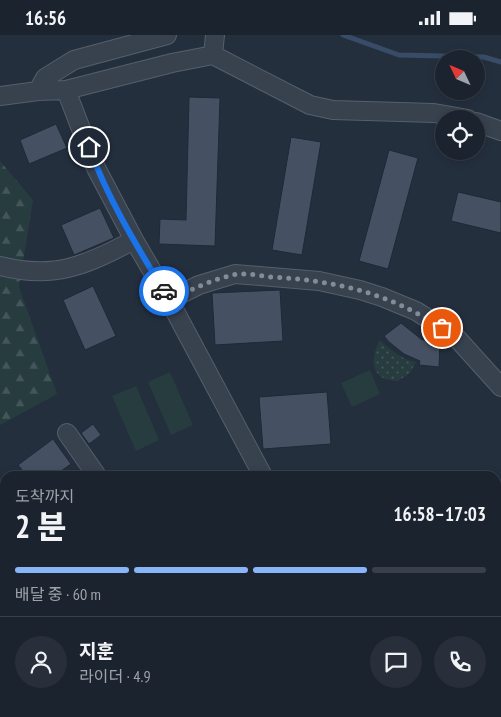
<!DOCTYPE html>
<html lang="ko">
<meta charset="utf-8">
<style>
:root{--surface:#1b232e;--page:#282f3a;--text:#f1f3f6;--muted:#a0a4aa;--line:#39404a;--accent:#8ab4f8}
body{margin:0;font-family:"PT Sans Narrow","Noto Sans KR",sans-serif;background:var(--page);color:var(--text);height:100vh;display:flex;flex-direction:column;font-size:19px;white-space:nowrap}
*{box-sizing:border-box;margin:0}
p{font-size:16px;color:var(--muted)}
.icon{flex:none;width:28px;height:28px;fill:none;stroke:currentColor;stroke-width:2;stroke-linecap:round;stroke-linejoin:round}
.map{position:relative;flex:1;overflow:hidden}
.panel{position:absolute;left:0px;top:436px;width:501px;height:246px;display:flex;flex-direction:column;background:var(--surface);border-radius:15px 15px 0 0;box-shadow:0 2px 8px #0003,0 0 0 1px var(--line)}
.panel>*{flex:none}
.needle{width:32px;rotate:314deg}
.buttons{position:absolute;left:435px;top:15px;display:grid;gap:10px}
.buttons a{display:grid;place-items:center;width:50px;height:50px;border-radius:50%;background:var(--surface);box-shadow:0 2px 8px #0003,0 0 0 1px var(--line);font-size:25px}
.pin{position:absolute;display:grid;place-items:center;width:42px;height:42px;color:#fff;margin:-21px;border:2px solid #fff;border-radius:50%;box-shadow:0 1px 5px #0007}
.courier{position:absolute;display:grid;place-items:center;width:50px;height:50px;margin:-25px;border:4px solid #1a73e8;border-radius:50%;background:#fff;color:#222;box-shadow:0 1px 6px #0007}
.headline em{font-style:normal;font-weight:800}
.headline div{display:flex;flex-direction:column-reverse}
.headline{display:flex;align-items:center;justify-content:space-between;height:85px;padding:0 15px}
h1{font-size:32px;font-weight:800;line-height:38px}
.bar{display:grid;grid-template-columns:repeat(4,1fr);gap:8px 5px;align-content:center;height:60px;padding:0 15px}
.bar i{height:6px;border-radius:4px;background:var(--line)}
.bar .selected{background:var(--accent)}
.bar p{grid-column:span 4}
.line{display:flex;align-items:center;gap:12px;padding:0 15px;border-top:1px solid var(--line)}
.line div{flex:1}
.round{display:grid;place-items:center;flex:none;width:52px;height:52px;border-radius:26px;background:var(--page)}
.status{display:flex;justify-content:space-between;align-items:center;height:35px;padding:0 25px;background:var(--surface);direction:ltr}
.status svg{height:14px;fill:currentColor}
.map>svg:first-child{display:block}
.green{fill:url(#green-dots)}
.forest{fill:url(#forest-firs)}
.pitch{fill:#263c3f}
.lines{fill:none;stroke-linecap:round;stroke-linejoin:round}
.stream{stroke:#394c67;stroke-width:5}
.building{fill:#455162;stroke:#1f2835}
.minor-casing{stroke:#565f6c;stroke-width:20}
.minor{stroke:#38414e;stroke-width:18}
.done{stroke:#828b98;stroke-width:5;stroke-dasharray:0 9}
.route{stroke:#1a73e8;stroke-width:6}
</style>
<div class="status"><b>16:56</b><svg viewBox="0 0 49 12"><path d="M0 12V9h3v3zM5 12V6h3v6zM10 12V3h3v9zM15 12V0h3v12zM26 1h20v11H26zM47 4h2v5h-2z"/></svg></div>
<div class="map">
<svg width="501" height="682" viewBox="0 0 501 682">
<defs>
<pattern id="green-dots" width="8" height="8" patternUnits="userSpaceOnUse" patternTransform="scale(1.25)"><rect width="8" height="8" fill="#263c3f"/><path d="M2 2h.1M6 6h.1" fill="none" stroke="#435659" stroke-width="1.8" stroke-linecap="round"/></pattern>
<pattern id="forest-firs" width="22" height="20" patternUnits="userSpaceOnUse" patternTransform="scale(1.25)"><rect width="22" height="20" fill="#263c3f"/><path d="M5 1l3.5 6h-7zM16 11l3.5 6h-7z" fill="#435659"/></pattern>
</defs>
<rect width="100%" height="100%" fill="#242f3e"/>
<path class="green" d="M380,305c10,10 23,20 36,22l-6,11 -12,8c-27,0 -29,-21 -18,-41z"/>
<path class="forest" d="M0,126l33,39 -14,87 38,107 -57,31z"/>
<path class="pitch" d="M370,335l10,24 -28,13 -11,-24z
M170,337l23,53 -22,10 -23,-53z
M136,351l23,54 -23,11 -24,-55z"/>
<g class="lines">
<path class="stream" d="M343,0l56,20 85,2 17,5"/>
</g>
<path class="building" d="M189,62l31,1 -5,148 -56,-2 1,-25 26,1z
M56,89l11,24 -38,16 -9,-24z
M291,102l30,5 -19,113 -30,-5z
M389,115l29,8 -30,111 -29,-8z
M458,157l43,10v31l-50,-12z
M100,173l14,30 -40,17 -13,-30z
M93,251l23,50 -31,14 -22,-50z
M280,255l3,51 -68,4 -3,-52z
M401,288l20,16 8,3h11l-1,25 -20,-2 1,-4 -16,-7 -15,-12 -5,-6z
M327,357l4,52 -68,5 -4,-52z
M93,389l8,11 -12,9 -8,-11z
M53,404l18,25 -17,12h-27l-9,-11z"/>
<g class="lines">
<g class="minor-casing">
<path id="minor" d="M213,20l2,-20
M66,55l30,78 38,72 35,60 30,-15 36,-11 84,7 41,9 22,7 34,14 39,25 46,51
M38,56l7,-13 29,-18 93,-25
M0,61l38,-5 28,-1 106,-27 41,-8 97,50 23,5 101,3 34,6
M476,87l25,9
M0,231c55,14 86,-1 134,-26
M169,265l94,176
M67,398l30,43
M496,564l5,-3
M417,678l3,4
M233,682l10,-4"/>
</g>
<use href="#minor" class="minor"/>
</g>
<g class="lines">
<path class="done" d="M164,256l5,9c21,-10 42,-20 64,-25 12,-3 27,1 38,2 66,4 115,15 171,51"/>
<path class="route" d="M89,112c18,50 47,98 75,144"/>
</g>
</svg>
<div class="buttons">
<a><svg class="needle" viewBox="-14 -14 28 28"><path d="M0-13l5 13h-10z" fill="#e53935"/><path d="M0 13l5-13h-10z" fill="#a0a4aa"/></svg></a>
<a><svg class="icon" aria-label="locate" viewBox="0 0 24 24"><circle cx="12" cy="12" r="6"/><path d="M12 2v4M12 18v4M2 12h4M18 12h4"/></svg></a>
</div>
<div class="pin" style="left:442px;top:293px;background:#ea580c"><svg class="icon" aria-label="bag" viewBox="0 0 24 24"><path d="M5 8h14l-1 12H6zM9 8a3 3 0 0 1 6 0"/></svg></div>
<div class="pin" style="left:89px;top:112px;background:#1f2937"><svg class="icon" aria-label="home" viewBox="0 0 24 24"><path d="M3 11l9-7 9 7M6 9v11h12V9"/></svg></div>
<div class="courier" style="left:164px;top:256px"><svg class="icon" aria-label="car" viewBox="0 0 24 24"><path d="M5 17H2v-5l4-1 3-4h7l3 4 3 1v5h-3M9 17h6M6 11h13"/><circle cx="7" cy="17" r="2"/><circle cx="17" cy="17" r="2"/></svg></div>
<section class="panel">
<div class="headline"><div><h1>2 분</h1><p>도착까지</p></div><em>16:58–17:03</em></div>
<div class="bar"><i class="selected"></i><i class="selected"></i><i class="selected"></i><i></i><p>배달 중 · 60 m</p></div>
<div class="line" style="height:90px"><a class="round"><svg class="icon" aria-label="person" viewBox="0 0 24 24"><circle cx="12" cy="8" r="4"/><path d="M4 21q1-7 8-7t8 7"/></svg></a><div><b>지훈</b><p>라이더 · 4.9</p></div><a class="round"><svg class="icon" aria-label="chat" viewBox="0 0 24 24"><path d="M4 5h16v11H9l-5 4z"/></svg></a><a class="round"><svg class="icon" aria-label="phone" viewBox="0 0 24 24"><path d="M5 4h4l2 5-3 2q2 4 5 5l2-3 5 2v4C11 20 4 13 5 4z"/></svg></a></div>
</section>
</div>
